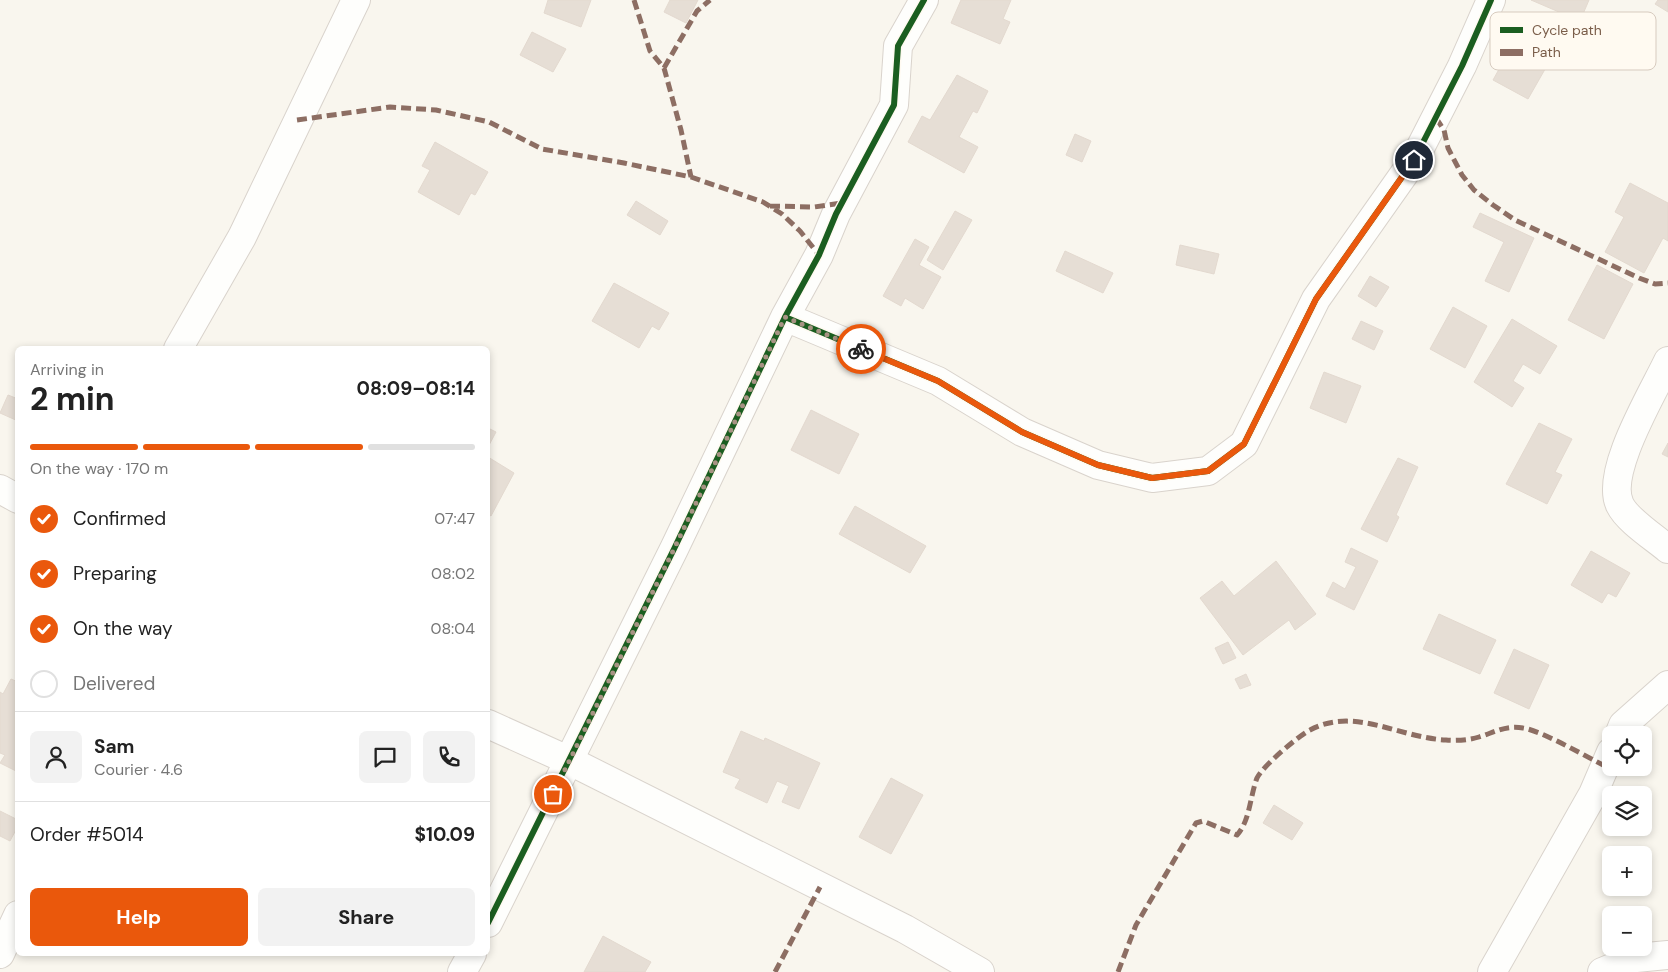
<!DOCTYPE html>
<meta charset="utf-8">
<style>
:root{--surface:#fff;--page:#f2f2f2;--text:#222;--muted:#767676;--line:#e0e0e0;--accent:#ea580c}
body{margin:0;font-family:"DM Sans",sans-serif;background:var(--page);color:var(--text);height:100vh;display:flex;flex-direction:column;font-size:19px;white-space:nowrap}
*{box-sizing:border-box;margin:0}
p{font-size:16px;color:var(--muted)}
.icon{flex:none;width:28px;height:28px;fill:none;stroke:currentColor;stroke-width:2;stroke-linecap:round;stroke-linejoin:round}
.map{position:relative;flex:1;overflow:hidden}
.drawer{position:absolute;left:15px;top:346px;width:475px;height:610px;display:flex;flex-direction:column;background:var(--surface);border-radius:8px;box-shadow:0 2px 8px #0003}
.drawer>*{flex:none}
.buttons{position:absolute;left:1602px;top:726px;display:grid;gap:10px}
.buttons a{display:grid;place-items:center;width:50px;height:50px;border-radius:8px;background:var(--surface);box-shadow:0 2px 8px #0003;font-size:25px}
.pin{position:absolute;display:grid;place-items:center;width:42px;height:42px;color:#fff;margin:-21px;border:2px solid #fff;border-radius:50%;box-shadow:0 1px 5px #0007}
.courier{position:absolute;display:grid;place-items:center;width:50px;height:50px;margin:-25px;border:4px solid #ea580c;border-radius:50%;background:#fff;color:#222;box-shadow:0 1px 6px #0007}
.overview em{font-style:normal;font-weight:700}
.overview div{display:flex;flex-direction:column-reverse}
.overview{display:flex;align-items:center;justify-content:space-between;height:85px;padding:0 15px}
h1{font-size:32px;font-weight:700;line-height:38px}
.bar{display:grid;grid-template-columns:repeat(4,1fr);gap:8px 5px;align-content:center;height:60px;padding:0 15px}
.bar i{height:6px;border-radius:4px;background:var(--line)}
.bar .current{background:var(--accent)}
.bar p{grid-column:span 4}
.line{display:flex;align-items:center;gap:12px;padding:0 15px;border-top:1px solid var(--line)}
.line div{flex:1}
.round{display:grid;place-items:center;flex:none;width:52px;height:52px;border-radius:8px;background:var(--page)}
ol{padding:0 15px;list-style:none}
li{display:flex;align-items:center;gap:15px;height:55px}
li p{margin-inline-start:auto}
li .icon{padding:5px;border-radius:50%;background:var(--accent);color:#fff;stroke-width:4}
li:last-child{color:var(--muted)}
li i{width:28px;height:28px;border:2px solid var(--line);border-radius:50%}
.primary-button{display:flex;gap:10px;margin-top:auto;padding:10px 15px}
.primary-button a{flex:1;height:58px;border-radius:8px;background:var(--accent);color:#fff;font-size:20px;font-weight:700;line-height:58px;text-align:center}
.primary-button a+a{background:var(--page);color:var(--text)}
.map>svg:first-child{display:block}
.building{fill:#e6ded5;stroke:#e3d9cf}
.lines{fill:none;stroke-linecap:round;stroke-linejoin:round}
.minor-casing{stroke:#d9d3cc;stroke-width:30}
.minor{stroke:#fefefc;stroke-width:28}
.quiet{stroke:#8d6e63;stroke-width:5;stroke-dasharray:10 5;stroke-linecap:butt}
.cycleway-casing{stroke:#fffaf1;stroke-width:9}
.cycleway{stroke:#1b5e20;stroke-width:6}
.done{stroke:#a79383;stroke-width:5;stroke-dasharray:0 9}
.route{stroke:#ea580c;stroke-width:6}
.key{fill:#fffaf1;stroke:#d7cbbf;stroke-width:1}
.key-label{font-size:14px;fill:#7b5e4a}
</style>
<div class="map">
<svg width="1668" height="972" viewBox="0 0 1668 972">
<rect width="100%" height="100%" fill="#f9f6ee"/>
<path class="building" d="M548,0h43l-10,27 -37,-14z
M670,0h28l-12,23 -22,-11z
M961,0h50l-8,19 7,3 -10,22 -49,-21z
M1531,0h58l-9,21z
M1658,0h10v12l-13,-8z
M532,32l34,17 -13,23 -33,-17z
M1517,37l35,20 -24,42 -35,-19z
M957,75l31,16 -11,22 -4,-2 -14,26 19,10 -14,26 -56,-31 14,-26 8,4z
M1075,134l16,7 -9,21 -16,-7z
M435,142l53,30 -13,23 -4,-2 -12,22 -41,-23 12,-22 -8,-4z
M1630,183l38,20v38l-5,-3 -19,35 -39,-21 19,-35 -9,-5z
M636,201l32,20 -8,14 -33,-20z
M955,211l17,9 -29,50 -16,-10z
M1480,213l54,25 -25,54 -24,-11 19,-39 -31,-15z
M915,239l14,8 -10,18 22,12 -18,32 -18,-11 -4,8 -18,-10z
M1180,245l39,9 -5,20 -38,-9z
M1065,251l48,22 -10,20 -47,-22z
M1597,265l36,19 -29,55 -36,-19z
M1370,276l19,11 -13,20 -18,-11z
M614,283l55,30 -10,17 -7,-4 -13,22 -47,-27z
M1453,307l34,19 -22,42 -35,-19z
M1512,319l45,27 -17,28 -17,-10 -10,17 11,7 -12,19 -38,-25z
M1361,321l22,10 -9,19 -22,-11z
M1324,372l37,14 -15,37 -36,-15z
M8,395l10,4v22l-18,-8z
M811,410l48,24 -20,40 -48,-24z
M1539,423l33,16 -17,33 7,3 -15,29 -41,-20z
M488,428l8,4 -8,15z
M1668,443v14l-6,-3z
M488,457l26,16 -23,43 -3,-2z
M1398,458l20,9 -22,48 3,2 -12,25 -26,-13z
M855,506l71,40 -16,27 -71,-39z
M1351,548l27,13 -24,49 -28,-14 7,-14 12,7 11,-22 -11,-5z
M1591,551l39,22 -14,24 -8,-4 -6,10 -31,-18z
M1276,561l40,53 -21,16 -6,-10 -46,35 -43,-57 22,-17 12,15z
M1439,614l57,26 -16,34 -57,-25z
M1228,642l8,16 -13,6 -8,-16z
M1514,649l35,16 -20,44 -35,-16z
M1246,674l5,11 -11,4 -5,-10z
M11,679l7,3v90l-18,-9 5,-8 -5,-2v-61l3,2z
M741,731l23,10 1,-3 55,25 -21,46 -17,-7 7,-16 -12,-5 -10,22 -32,-15 5,-9 -17,-7z
M891,778l32,17 -32,59 -32,-17z
M1274,805l29,18 -11,17 -29,-17z
M0,811l18,9v6l-8,15 -10,-5z
M603,936l48,26 -6,10h-61z"/>
<g class="lines">
<g class="minor-casing">
<path id="minor" d="M785,317l153,64 84,51 76,33 54,13 56,-7 36,-27 72,-145 98,-139 48,-94 29,-66
M178,349l64,-112 114,-237
M1668,361c-15,32 -64,112 -48,144 7,15 35,33 48,44
M0,489l18,10
M488,724l82,37 335,168 75,43
M1619,735l4,-10 45,-40
M488,923l186,-374 111,-232 34,-62 17,-41 58,-109 4,-59 26,-46
M0,954l18,-39
M462,972l10,-18
M1492,972l101,-178 18,-42
M1602,972l34,-14 32,-3"/>
</g>
<use href="#minor" class="minor"/>
<path class="quiet" d="M634,0l16,51 14,17 17,62 10,47
M664,68l33,-57 13,-11
M1436,118l8,12 4,18 14,27 12,15 19,15 22,15 124,58 16,6 13,-1
M297,120l93,-13 46,3 53,12 53,27 82,14 67,14 72,25 19,12 18,17 19,24
M770,206l44,1 28,-4
M775,972l45,-85
M1118,972l18,-47 60,-102 7,-2 34,14c13,-14 13,-39 20,-57 5,-11 41,-42 53,-48 45,-24 89,8 136,10 9,1 24,0 33,-3 16,-5 27,-12 44,-9 17,2 64,29 82,38"/>
<g class="cycleway-casing">
<path id="cycleway" d="M785,317l153,64 84,51 76,33 54,13 56,-7 36,-27 72,-145 98,-139 48,-94 29,-66
M488,923l186,-374 111,-232 34,-62 17,-41 58,-109 4,-59 26,-46"/>
</g>
<use href="#cycleway" class="cycleway"/>
</g>
<g class="lines">
<path class="done" d="M553,794l121,-245 111,-232 76,32"/>
<path class="route" d="M861,349l77,32 84,51 76,33 54,13 56,-7 36,-27 72,-145 98,-139"/>
</g>
<rect x="1490" y="12" width="166" height="58" rx="8" class="key"/>
<rect x="1500" y="27" width="23" height="6" fill="#1b5e20"/>
<rect x="1500" y="49" width="23" height="7" fill="#8d6e63"/>
<g class="key-label">
<text x="1532" y="35">Cycle path</text>
<text x="1532" y="57">Path</text>
</g>
</svg>
<div class="buttons">
<a><svg class="icon" aria-label="locate" viewBox="0 0 24 24"><circle cx="12" cy="12" r="6"/><path d="M12 2v4M12 18v4M2 12h4M18 12h4"/></svg></a>
<a><svg class="icon" aria-label="layers" viewBox="0 0 24 24"><path d="M12 4l9 5-9 5-9-5zM3 14l9 5 9-5"/></svg></a>
<a>+</a>
<a>−</a>
</div>
<div class="pin" style="left:553px;top:794px;background:#ea580c"><svg class="icon" aria-label="bag" viewBox="0 0 24 24"><path d="M5 8h14l-1 12H6zM9 8a3 3 0 0 1 6 0"/></svg></div>
<div class="pin" style="left:1414px;top:160px;background:#1f2937"><svg class="icon" aria-label="home" viewBox="0 0 24 24"><path d="M3 11l9-7 9 7M6 9v11h12V9"/></svg></div>
<div class="courier" style="left:861px;top:349px"><svg class="icon" aria-label="bike" viewBox="0 0 24 24"><circle cx="6" cy="16" r="4"/><circle cx="18" cy="16" r="4"/><path d="M6 16l4-8h5l3 8M10 8l3 8H6M13 5h3"/></svg></div>
<section class="drawer">
<div class="overview"><div><h1>2 min</h1><p>Arriving in</p></div><em>08:09–08:14</em></div>
<div class="bar"><i class="current"></i><i class="current"></i><i class="current"></i><i></i><p>On the way · 170 m</p></div>
<ol>
<li><svg class="icon" aria-label="check" viewBox="0 0 24 24"><path d="M5 12l5 5 9-10"/></svg>Confirmed<p>07:47</p></li>
<li><svg class="icon" aria-label="check" viewBox="0 0 24 24"><path d="M5 12l5 5 9-10"/></svg>Preparing<p>08:02</p></li>
<li><svg class="icon" aria-label="check" viewBox="0 0 24 24"><path d="M5 12l5 5 9-10"/></svg>On the way<p>08:04</p></li>
<li><i></i>Delivered</li>
</ol>
<div class="line" style="height:90px"><a class="round"><svg class="icon" aria-label="person" viewBox="0 0 24 24"><circle cx="12" cy="8" r="4"/><path d="M4 21q1-7 8-7t8 7"/></svg></a><div><b>Sam</b><p>Courier · 4.6</p></div><a class="round"><svg class="icon" aria-label="chat" viewBox="0 0 24 24"><path d="M4 5h16v11H9l-5 4z"/></svg></a><a class="round"><svg class="icon" aria-label="phone" viewBox="0 0 24 24"><path d="M5 4h4l2 5-3 2q2 4 5 5l2-3 5 2v4C11 20 4 13 5 4z"/></svg></a></div>
<div class="line" style="height:65px"><div>Order #5014</div><b>$10.09</b></div>
<div class="primary-button"><a>Help</a><a>Share</a></div>
</section>
</div>
